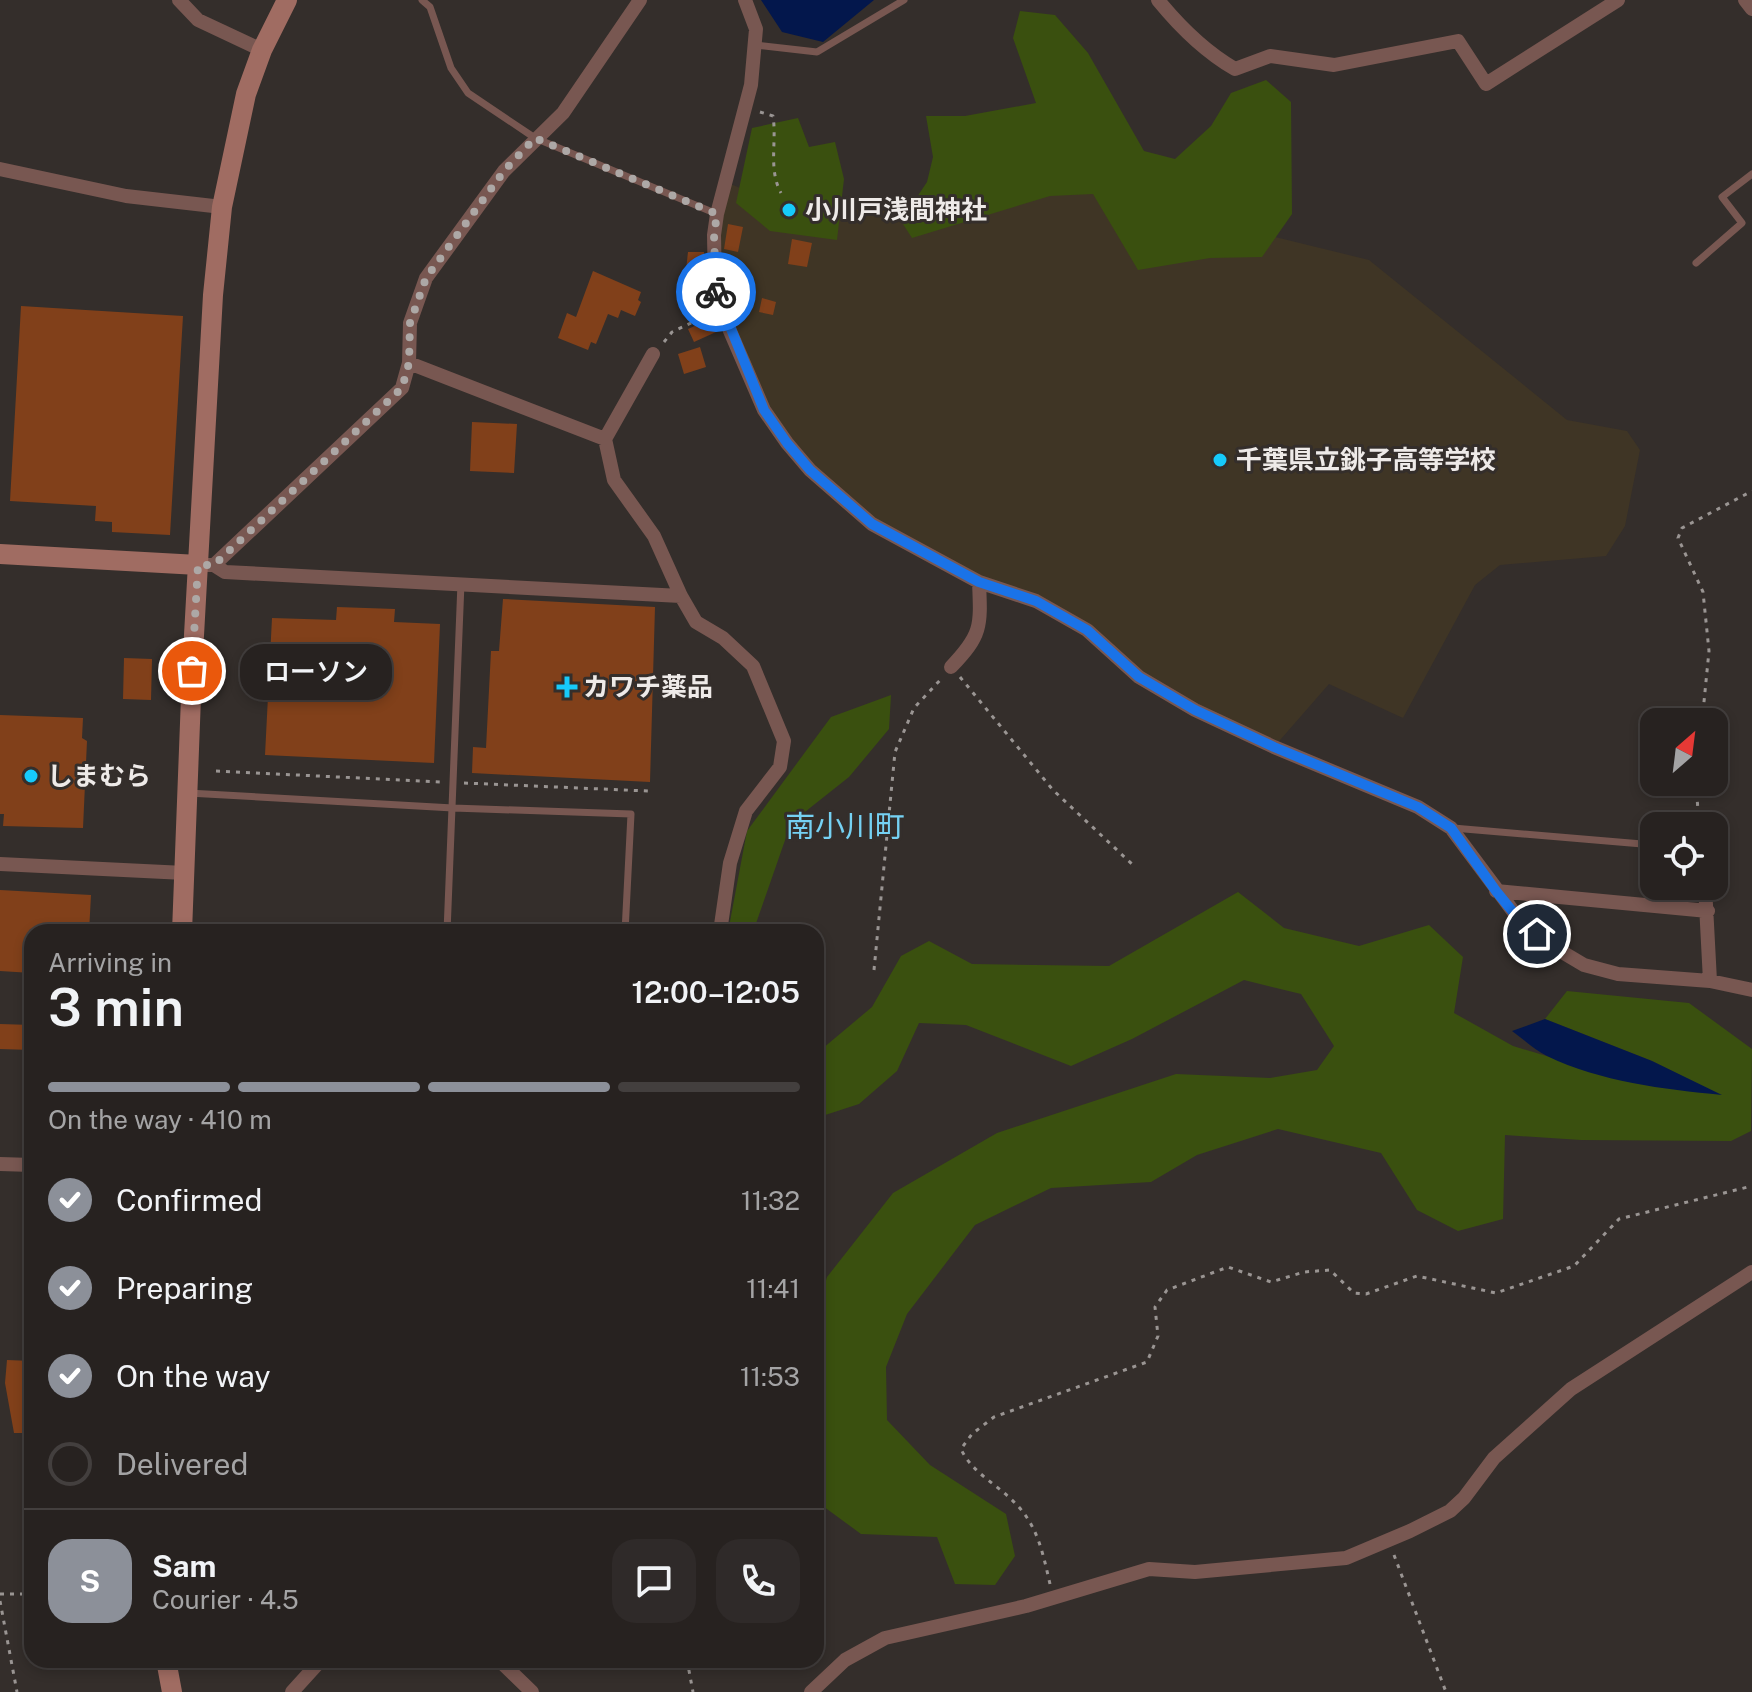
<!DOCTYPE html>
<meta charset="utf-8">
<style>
:root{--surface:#272220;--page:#2f2a29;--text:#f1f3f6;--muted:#a4a4a5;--line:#433f3e;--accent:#8c9099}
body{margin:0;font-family:"Public Sans","Noto Sans JP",sans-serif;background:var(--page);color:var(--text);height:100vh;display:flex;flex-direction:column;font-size:30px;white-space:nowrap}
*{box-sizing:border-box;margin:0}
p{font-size:26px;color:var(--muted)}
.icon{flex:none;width:44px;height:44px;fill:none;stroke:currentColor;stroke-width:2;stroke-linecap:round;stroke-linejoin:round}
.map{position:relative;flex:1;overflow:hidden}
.panel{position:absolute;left:24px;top:924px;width:800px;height:744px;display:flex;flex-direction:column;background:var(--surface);border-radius:24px;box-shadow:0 4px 12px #0003,0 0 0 2px var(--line)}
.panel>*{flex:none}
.needle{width:52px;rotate:28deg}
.buttons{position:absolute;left:1640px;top:708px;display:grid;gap:16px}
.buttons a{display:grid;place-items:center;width:88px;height:88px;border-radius:16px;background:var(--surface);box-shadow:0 4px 12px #0003,0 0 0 2px var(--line);font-size:40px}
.pin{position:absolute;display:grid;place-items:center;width:68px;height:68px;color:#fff;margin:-34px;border:4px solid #fff;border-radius:50%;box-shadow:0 2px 8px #0007}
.courier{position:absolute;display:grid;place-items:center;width:80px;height:80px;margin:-40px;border:6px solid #1a73e8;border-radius:50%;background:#fff;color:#222;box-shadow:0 2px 10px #0007}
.bubble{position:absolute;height:56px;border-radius:24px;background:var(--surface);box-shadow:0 4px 12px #0003,0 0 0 2px var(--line);font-size:26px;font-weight:600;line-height:56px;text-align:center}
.headline em{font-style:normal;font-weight:600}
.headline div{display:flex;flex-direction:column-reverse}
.headline{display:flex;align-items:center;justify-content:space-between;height:136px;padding:0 24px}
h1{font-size:52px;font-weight:600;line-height:60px}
.bar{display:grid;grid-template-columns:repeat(4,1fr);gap:12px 8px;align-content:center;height:96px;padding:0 24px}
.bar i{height:10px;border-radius:6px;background:var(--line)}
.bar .on{background:var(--accent)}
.bar p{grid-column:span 4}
.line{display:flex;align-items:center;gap:20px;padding:0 24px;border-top:2px solid var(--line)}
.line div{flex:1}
.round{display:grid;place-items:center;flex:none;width:84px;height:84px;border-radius:24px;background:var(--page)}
ol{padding:0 24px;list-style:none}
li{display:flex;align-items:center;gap:24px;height:88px}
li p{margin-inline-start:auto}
li .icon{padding:8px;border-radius:50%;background:var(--accent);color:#fff;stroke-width:4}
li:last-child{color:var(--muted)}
li i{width:44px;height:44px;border:4px solid var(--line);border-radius:50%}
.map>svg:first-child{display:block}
.education{fill:#3f3525}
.green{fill:#3a500f}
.water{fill:#03174c}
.building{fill:#81401a}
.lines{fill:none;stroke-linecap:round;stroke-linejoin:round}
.path{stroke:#9a9593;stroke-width:3;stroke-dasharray:4 6;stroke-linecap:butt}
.lane{stroke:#785751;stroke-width:7}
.street{stroke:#785751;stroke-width:14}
.secondary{stroke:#a06c62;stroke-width:20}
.done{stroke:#ada8a6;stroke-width:8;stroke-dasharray:0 14.4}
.route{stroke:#1a73e8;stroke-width:10}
.poi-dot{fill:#16cafb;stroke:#342e2b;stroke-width:3}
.labels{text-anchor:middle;stroke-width:6;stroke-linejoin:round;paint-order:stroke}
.poi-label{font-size:26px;font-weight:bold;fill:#eeeae8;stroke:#342e2b;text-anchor:start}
.quarter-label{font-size:30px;fill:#75d1f3;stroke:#342e2b}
</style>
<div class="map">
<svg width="1752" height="1692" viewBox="0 0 1752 1692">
<rect width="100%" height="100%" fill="#342e2b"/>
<path class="education" d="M988,172l116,2 151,58 114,28 198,160 60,11 13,19 -15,76 -19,30 -106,9 -25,20 -72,133 -74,-34 -55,63 -79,-37 -108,-80 -108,-48 -107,-58 -85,-81 -66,-134 -7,-74 12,-53 54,23 123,7z"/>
<path class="green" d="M1020,11l35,4 33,38 56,98 31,8 36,-33 20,-33 35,-13 25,22 1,112 -30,43 -52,1 -72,12 -45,-76 -43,2 -138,42 -11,-17 26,-39 6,-25 -7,-41h39l71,-13 -23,-65z
M798,118l11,29 26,-5 9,37 -7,61 -67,-9 -34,-28 16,-75z
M891,695l-2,34 -40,48 -58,46 -38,109h-25l19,-101 84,-114z
M1238,892l46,36 75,18 70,-21 34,32 -9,56 59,33 123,37 82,11 -66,-33 -107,-42 22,-28 122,12 63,46 -1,82 -20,10 -150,-1 -76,-5 -2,84 -45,12 -41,-21 -36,-57 -103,-24 -81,26 -46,27 -100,6 -76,37 -68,89 -21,53 1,53 43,45 76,49 9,42 -20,29 -40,-1 -18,-47 -76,-3 -45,-33v-186l11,-38 66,-84 104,-60 179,-59 94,4 47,-8 17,-24 -33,-52 -57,-14 -112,59 -61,27 -105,-41 -47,-2 -22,48 -38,33 -43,14v-64l56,-47 29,-51 28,-15 43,23 137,2z"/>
<path class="water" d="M761,0h113l-51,42 -41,-10z
M1545,1019l107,42 70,34c-59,-6 -121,-13 -175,-39 -12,-6 -24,-17 -35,-25z"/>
<path class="building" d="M728,224l15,3 -5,25 -14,-3z
M792,239l20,4 -5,24 -19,-3z
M688,252h16v36h-20z
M593,271l48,21 -3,8 3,2 -6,14 -14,-6 -3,8 -10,-4 -12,30 -5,-2 -3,8 -30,-12 9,-25 9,4z
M762,298l14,4 -3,13 -14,-3z
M21,306l162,10 -13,219 -58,-3v-10l-17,-1 1,-15 -86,-5z
M710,319l6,13 -22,10 -6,-13z
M700,347l6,20 -22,7 -6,-20z
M472,422l45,2 -3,49 -44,-2z
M503,599l152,8 -5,175 -178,-9 1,-26 13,1 5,-97h8z
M337,607l58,2 -1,13 46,2 -6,139 -169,-8 7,-137 64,2z
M124,658l28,1 -1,41 -28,-1z
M0,715l83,3 -1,20 5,3 -4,87 -80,-2 1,-12h-4z
M0,890l91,5 -2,37h-57v41l-32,-2z
M0,1024l32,1v25l-32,-1z
M7,1360l25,1v72h-18l-9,-50z"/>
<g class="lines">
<path class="path" d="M760,112l13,4c4,26 -5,53 8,77
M664,342l8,-10 36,-17
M960,677l93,113 80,75
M1702,722l7,-71 -6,-59 -25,-54 4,-10 70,-37
M216,771l224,11
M1696,782l3,44
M464,783l184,8
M874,970l21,-218 19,-44 28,-30
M1394,1555l52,137
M1050,1584c-7,-30 -12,-58 -35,-81 -18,-19 -43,-30 -54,-54l11,-15 22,-17 153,-55 11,-26 -3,-29 12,-17 61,-23 43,15 33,-10 26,-2 24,23 12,1 51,-18 79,17 78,-27 45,-47 133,-33
M0,1594h32
M0,1601l17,91
M687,1660l6,32"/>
<path class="lane" d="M422,0l8,7 21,61 17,25 67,45 182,76
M756,45l61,7 87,-52
M1696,263l46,-40 -20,-26 30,-23
M188,793l265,15 178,6 -6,118
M1453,828l201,17
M447,932l14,-349"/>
<path class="street" d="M179,0l19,20 64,30
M745,0l11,29 -5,56 -34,129 -3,21 1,52 15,44 34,79 23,33 23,27 62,54 107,58 57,19 51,29 52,47 56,33 79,37 144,60 33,21 71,95 30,23 32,19 34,9 92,7 42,9
M1158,0c22,27 46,51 77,69l35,-13 64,9 124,-24 28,43 132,-84
M1745,0l7,9
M0,169l126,27 96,11
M653,354l-48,85 9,41 40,56 27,60 15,26 27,16 30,28 31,75 -4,26 -34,44 -16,52 -10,69
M409,363l196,76
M198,565h16l188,-177 7,-25 1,-40 16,-45 78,-107 59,-58 77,-113
M214,565l11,7 456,24
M951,667c31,-32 30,-41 28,-85
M0,864l185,9
M1705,886l5,95
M1496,891l212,20
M0,1164l32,1
M499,1660l33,32
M292,1692l29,-32
M811,1692l34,-32 40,-22 141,-32 123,-37 46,3 151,-14 64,-27 40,-20 14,-13 30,-40 77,-69 181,-117"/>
<path class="secondary" d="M0,554l198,11
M182,932l10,-261 21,-376 9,-88 24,-113 16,-44 25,-50
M166,1660l6,32"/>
</g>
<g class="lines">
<path class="done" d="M192,671l6,-106h16l188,-177 7,-25 1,-40 16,-45 78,-107 31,-33 182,76 -3,21 2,57"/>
<path class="route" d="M716,292l48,118 23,33 23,27 62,54 107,58 57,19 51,29 52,47 56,33 79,37 144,60 33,21 45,63 26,32 15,11"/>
</g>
<g class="poi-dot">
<circle cx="789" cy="210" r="8"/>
<circle cx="1220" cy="460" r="8"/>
<path d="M563 675h8v8h8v8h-8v8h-8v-8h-8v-8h8z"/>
<circle cx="31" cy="776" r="8"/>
</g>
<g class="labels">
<g class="poi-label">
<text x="805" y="219">小川戸浅間神社</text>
<text x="1236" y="469">千葉県立銚子高等学校</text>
<text x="583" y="696">カワチ薬品</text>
<text x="47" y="785">しまむら</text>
</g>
<g class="quarter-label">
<text x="845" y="837">南小川町</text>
</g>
</g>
</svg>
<div class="buttons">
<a><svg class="needle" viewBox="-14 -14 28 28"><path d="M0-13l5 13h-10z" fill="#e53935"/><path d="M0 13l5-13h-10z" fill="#a4a4a5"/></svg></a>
<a><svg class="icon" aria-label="locate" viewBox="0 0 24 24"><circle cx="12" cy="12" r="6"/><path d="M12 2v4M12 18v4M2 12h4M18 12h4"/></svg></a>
</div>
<div class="pin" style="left:192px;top:671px;background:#ea580c"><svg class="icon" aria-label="bag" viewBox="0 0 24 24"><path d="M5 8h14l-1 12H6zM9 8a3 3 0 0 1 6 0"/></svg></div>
<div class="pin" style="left:1537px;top:934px;background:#1f2937"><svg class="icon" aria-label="home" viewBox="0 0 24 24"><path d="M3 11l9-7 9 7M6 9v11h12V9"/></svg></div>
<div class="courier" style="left:716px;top:292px"><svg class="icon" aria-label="bike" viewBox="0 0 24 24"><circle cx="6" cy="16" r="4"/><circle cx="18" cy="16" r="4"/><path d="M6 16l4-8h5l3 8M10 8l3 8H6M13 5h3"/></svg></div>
<div class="bubble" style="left:240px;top:644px;width:152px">ローソン</div>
<section class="panel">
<div class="headline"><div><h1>3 min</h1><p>Arriving in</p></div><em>12:00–12:05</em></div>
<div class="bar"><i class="on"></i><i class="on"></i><i class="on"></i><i></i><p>On the way · 410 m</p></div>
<ol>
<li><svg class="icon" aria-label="check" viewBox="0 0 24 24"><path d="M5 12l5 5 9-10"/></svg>Confirmed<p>11:32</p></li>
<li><svg class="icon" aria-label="check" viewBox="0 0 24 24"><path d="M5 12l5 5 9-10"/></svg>Preparing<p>11:41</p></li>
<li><svg class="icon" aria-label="check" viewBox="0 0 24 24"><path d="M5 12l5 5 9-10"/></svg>On the way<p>11:53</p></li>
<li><i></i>Delivered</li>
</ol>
<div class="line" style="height:144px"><b class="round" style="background:var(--accent);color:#fff">S</b><div><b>Sam</b><p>Courier · 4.5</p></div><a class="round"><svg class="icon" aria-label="chat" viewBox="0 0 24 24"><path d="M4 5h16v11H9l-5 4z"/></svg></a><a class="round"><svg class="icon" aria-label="phone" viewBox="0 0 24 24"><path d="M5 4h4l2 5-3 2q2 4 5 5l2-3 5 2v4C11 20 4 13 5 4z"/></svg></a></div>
</section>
</div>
